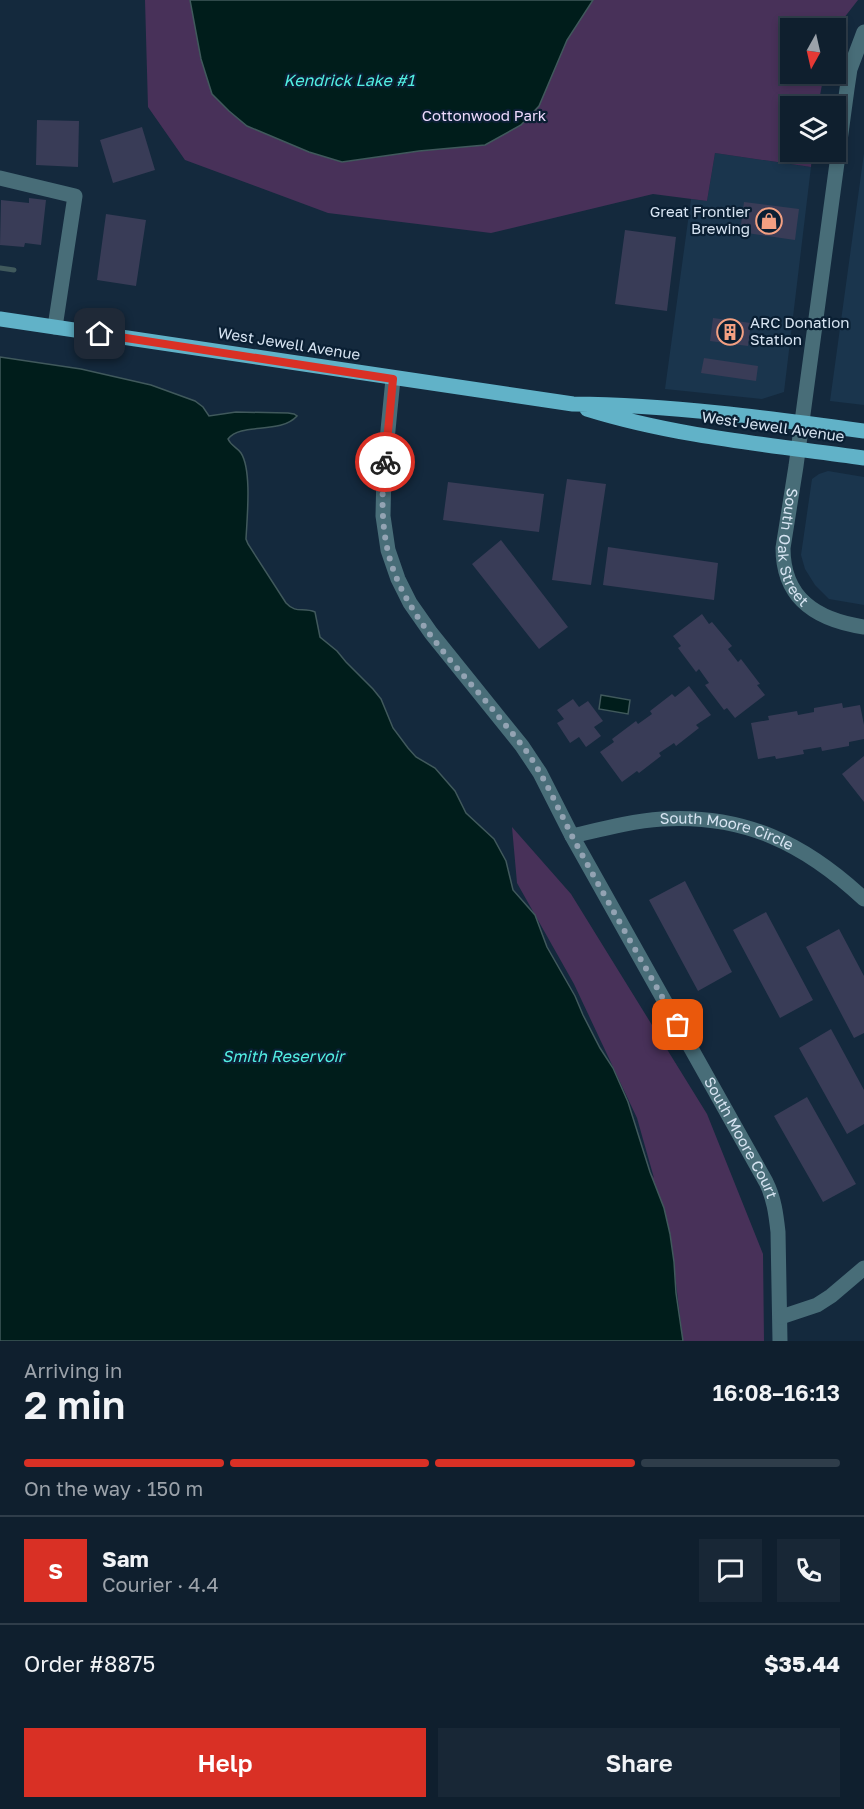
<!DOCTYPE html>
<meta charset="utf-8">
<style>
:root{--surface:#0f1f2e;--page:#182736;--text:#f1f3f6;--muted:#9ba2aa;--line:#2f3d4a;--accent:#d93025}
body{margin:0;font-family:"Golos Text",sans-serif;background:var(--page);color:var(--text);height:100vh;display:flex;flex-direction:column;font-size:22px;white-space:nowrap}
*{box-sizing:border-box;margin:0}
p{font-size:20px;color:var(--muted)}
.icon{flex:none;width:33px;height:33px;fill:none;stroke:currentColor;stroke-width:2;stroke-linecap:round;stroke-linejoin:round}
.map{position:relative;height:1341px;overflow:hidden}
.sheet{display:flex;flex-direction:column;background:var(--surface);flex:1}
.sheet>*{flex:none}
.needle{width:39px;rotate:188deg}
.tools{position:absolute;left:780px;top:18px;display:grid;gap:12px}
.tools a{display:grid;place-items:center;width:66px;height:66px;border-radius:0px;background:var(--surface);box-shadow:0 3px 9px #0003,0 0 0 2px var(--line);font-size:30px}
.pin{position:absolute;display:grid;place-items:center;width:51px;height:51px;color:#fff;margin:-26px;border-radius:12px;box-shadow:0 3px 9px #0006}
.courier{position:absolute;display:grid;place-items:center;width:60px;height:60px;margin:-30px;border:4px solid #d93025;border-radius:50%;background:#fff;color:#222;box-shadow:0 2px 8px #0007}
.head em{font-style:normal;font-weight:600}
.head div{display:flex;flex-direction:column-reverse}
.head{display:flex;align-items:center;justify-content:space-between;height:102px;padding:0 24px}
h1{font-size:39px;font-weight:600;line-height:45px}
.bar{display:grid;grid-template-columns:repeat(4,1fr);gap:9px 6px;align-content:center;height:72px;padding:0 24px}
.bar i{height:8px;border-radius:4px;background:var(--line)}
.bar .on{background:var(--accent)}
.bar p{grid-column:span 4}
.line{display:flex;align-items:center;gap:15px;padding:0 24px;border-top:2px solid var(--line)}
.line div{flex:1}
.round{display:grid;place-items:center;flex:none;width:63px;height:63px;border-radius:0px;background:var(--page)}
.button{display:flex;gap:12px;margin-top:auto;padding:12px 24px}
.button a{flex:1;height:69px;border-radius:0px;background:var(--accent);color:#fff;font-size:24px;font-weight:600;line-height:69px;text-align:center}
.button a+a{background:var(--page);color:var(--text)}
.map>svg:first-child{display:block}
.built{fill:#1a354d}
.green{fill:#483159}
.water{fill:#001d1b;stroke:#40595c;stroke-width:1.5}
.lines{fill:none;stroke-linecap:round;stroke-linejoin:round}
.stream{stroke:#40595c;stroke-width:5}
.building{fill:#393c57}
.minor{stroke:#486d78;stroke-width:15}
.major{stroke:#61b2c8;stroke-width:15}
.done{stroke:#93a3b3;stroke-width:6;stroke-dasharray:0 10.8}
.route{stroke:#d93025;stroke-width:8}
.labels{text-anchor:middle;stroke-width:4.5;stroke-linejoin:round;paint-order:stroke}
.park-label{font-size:15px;fill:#eddafd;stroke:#0a1f33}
.poi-label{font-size:15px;fill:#d7e4f2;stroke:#0a1f33;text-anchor:end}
.street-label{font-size:15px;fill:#d7e4f2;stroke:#0a1f33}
.water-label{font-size:16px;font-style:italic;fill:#52eee2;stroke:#0a1f33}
</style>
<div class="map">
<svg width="864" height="1341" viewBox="0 0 864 1341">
<rect width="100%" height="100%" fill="#14293d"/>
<path class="built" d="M715,153l96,14 -27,225 -22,7 -97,-10 26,-190 16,2z
M864,153v252l-34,-4z
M828,471l36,6v128l-35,-6 -14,-14 -10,-16 -4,-14 11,-76 7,-5z"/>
<path class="green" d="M145,0h713l-18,23 -4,13v-8h-46v46h34l-6,32h-28v46h22l-1,15 -96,-14 -8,48 -54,-7 -162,39 -163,-20 -143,-53 -37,-53z
M512,827l59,67 136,220 56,140 1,87h-81l-13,-107 -6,-26 -14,-36 4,6 -17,-60 -63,-134 -57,-101z"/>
<path class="water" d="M190,0h403l-26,40 -28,66 -18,19 -36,20 -66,6 -77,11 -33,-10 -62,-26 -18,-15 -17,-17 -11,-35z
M0,357l81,12 70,16 44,16 8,6 6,9 27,-4 52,1 6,1 3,2c-17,19 -56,6 -69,23 3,7 9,8 13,14 11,17 6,65 5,86l2,5 38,59c10,11 17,4 29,9l5,25 17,14 9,11 27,27 8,10 12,29 15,20 8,9 19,11 20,23 11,22 28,26 12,22 7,29 22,25 12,32 28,49 8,19 17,33 13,20 15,34 22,70 14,36 6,26 4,28 2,31 7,48h-683z
M601,695l29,5 -2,14 -29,-5z"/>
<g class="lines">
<path class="stream" d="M0,268l14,2"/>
</g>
<path class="building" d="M37,120l42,1 -1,46 -42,-2z
M142,127l13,43 -42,13 -13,-43z
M29,198l17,2 -5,45 -16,-2 -1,4 -24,-2 1,-45 28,3z
M744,202l55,7 -4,31 -55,-8z
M106,214l40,6 -10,66 -39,-6z
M625,230l51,7 -9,74 -52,-7z
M713,318l38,5 -3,23 -38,-5z
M704,358l54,8 -2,15 -55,-8z
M567,479l39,5 -15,101 -39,-5z
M448,482l96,12 -5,38 -96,-12z
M501,540l67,87 -29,22 -67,-85z
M608,547l110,16 -4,37 -111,-15z
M702,614l7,10 3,-2 20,24 -4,3 10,13 3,-3 19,25 -3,1 8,10 -30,23 -8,-10 -3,2 -19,-25 4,-2 -10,-14 -3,3 -18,-24 3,-2 -8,-10z
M689,686l22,29 -15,10 3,3 -23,18 -2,-3 -15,10 2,3 -22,17 -2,-2 -15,11 -22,-30 14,-10 -2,-3 24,-18 2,3 14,-10 -2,-3 22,-17 3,3z
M573,699l6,8 9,-6 15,20 -9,6 7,9 -15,11 -7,-10 -9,6 -13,-20 7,-4 -7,-9z
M842,703l1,5 17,-3 4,20v14l-15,3v4l-27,5 -1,-4 -18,3 1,4 -28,5 -1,-3 -17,3 -7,-36 18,-3 -1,-4 29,-5 1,4 16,-3v-4z
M864,756v46l-22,-28z
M685,881l47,91 -34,19 -49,-91z
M766,912l47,88 -33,18 -47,-88z
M839,929l25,47v57l-10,5 -48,-91z
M831,1029l33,61v34l-17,10 -48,-86z
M807,1097l49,87 -33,18 -49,-86z"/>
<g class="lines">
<g class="minor">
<path id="s1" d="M864,32l-14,37 -3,20 -51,377 -13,82c0,51 34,72 81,79"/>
<path d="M0,178l75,18 -20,131"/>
<path id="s2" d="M393,379l-9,92 -1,45 5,34 10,29 12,24 21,30 91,113 18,27 32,63 194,346c8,16 10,32 12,50l2,109"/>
<path id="s3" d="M572,836c30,-7 60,-15 90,-17 83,-5 143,25 202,80"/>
<path d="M781,1317l36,-12 14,-9 33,-28"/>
</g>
<path class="major" d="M0,319l573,85c97,1 195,14 291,27
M587,409c90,28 185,36 277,49"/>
</g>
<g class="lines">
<path class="done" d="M385,462c-4,34 -4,71 7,104 18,54 66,102 102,145 16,20 34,39 46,62 12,21 22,43 33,65 34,63 70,125 105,187"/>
<path class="route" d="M100,334l293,45 -8,83"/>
</g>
<defs>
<g id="shop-ring" transform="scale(1.35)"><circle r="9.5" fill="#0a1f33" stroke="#f3a082" stroke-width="1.5"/><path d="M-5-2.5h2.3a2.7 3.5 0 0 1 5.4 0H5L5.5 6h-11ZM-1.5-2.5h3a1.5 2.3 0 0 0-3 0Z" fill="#f3a082"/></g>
<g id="building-ring" transform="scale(1.35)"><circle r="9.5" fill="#0a1f33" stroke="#f3a082" stroke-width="1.5"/><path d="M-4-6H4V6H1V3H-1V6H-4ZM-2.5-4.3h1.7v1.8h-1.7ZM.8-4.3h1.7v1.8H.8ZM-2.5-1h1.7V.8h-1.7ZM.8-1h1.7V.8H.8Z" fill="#f3a082"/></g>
</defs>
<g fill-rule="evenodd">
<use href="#shop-ring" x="769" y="221"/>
<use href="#building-ring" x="730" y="332"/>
</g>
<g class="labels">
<g class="park-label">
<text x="484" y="121">Cottonwood Park</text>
</g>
<g class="poi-label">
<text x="750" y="217">Great Frontier<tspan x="750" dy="17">Brewing</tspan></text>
<text x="750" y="328" text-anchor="start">ARC Donation<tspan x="750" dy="17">Station</tspan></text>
</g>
<g class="street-label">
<text transform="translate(289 344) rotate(9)" y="5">West Jewell Avenue</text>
<text transform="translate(773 427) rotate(8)" y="5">West Jewell Avenue</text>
<text dy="5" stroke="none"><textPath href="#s1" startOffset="524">South Oak Street</textPath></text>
<text dy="5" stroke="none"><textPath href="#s3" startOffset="158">South Moore Circle</textPath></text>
<text dy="5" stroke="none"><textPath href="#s2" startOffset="860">South Moore Court</textPath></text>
</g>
<g class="water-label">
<text x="349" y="86">Kendrick Lake #1</text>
<text x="283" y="1062">Smith Reservoir</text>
</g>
</g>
</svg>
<div class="tools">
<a><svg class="needle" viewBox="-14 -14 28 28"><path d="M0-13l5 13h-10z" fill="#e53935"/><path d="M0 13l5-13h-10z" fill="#9ba2aa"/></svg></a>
<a><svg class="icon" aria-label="layers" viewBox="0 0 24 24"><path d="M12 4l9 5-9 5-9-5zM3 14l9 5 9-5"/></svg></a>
</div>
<div class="pin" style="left:678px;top:1025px;background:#ea580c"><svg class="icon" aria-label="bag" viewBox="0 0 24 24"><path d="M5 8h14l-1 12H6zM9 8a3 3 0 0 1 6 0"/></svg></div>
<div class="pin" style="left:100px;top:334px;background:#1f2937"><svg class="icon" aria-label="home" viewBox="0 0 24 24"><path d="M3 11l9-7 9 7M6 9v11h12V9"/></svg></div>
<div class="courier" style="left:385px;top:462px"><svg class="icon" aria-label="bike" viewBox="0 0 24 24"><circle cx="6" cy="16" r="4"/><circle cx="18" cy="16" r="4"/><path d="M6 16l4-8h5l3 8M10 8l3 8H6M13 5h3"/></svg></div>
</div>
<section class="sheet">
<div class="head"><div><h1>2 min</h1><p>Arriving in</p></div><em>16:08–16:13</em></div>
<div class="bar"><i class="on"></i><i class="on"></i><i class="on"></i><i></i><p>On the way · 150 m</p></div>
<div class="line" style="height:108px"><b class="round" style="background:var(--accent);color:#fff">S</b><div><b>Sam</b><p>Courier · 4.4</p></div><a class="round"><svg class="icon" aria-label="chat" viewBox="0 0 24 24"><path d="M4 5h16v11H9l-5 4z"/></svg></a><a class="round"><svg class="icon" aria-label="phone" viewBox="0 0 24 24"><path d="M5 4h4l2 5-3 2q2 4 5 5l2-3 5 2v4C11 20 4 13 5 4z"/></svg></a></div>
<div class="line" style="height:78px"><div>Order #8875</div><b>$35.44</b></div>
<div class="button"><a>Help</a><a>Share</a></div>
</section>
